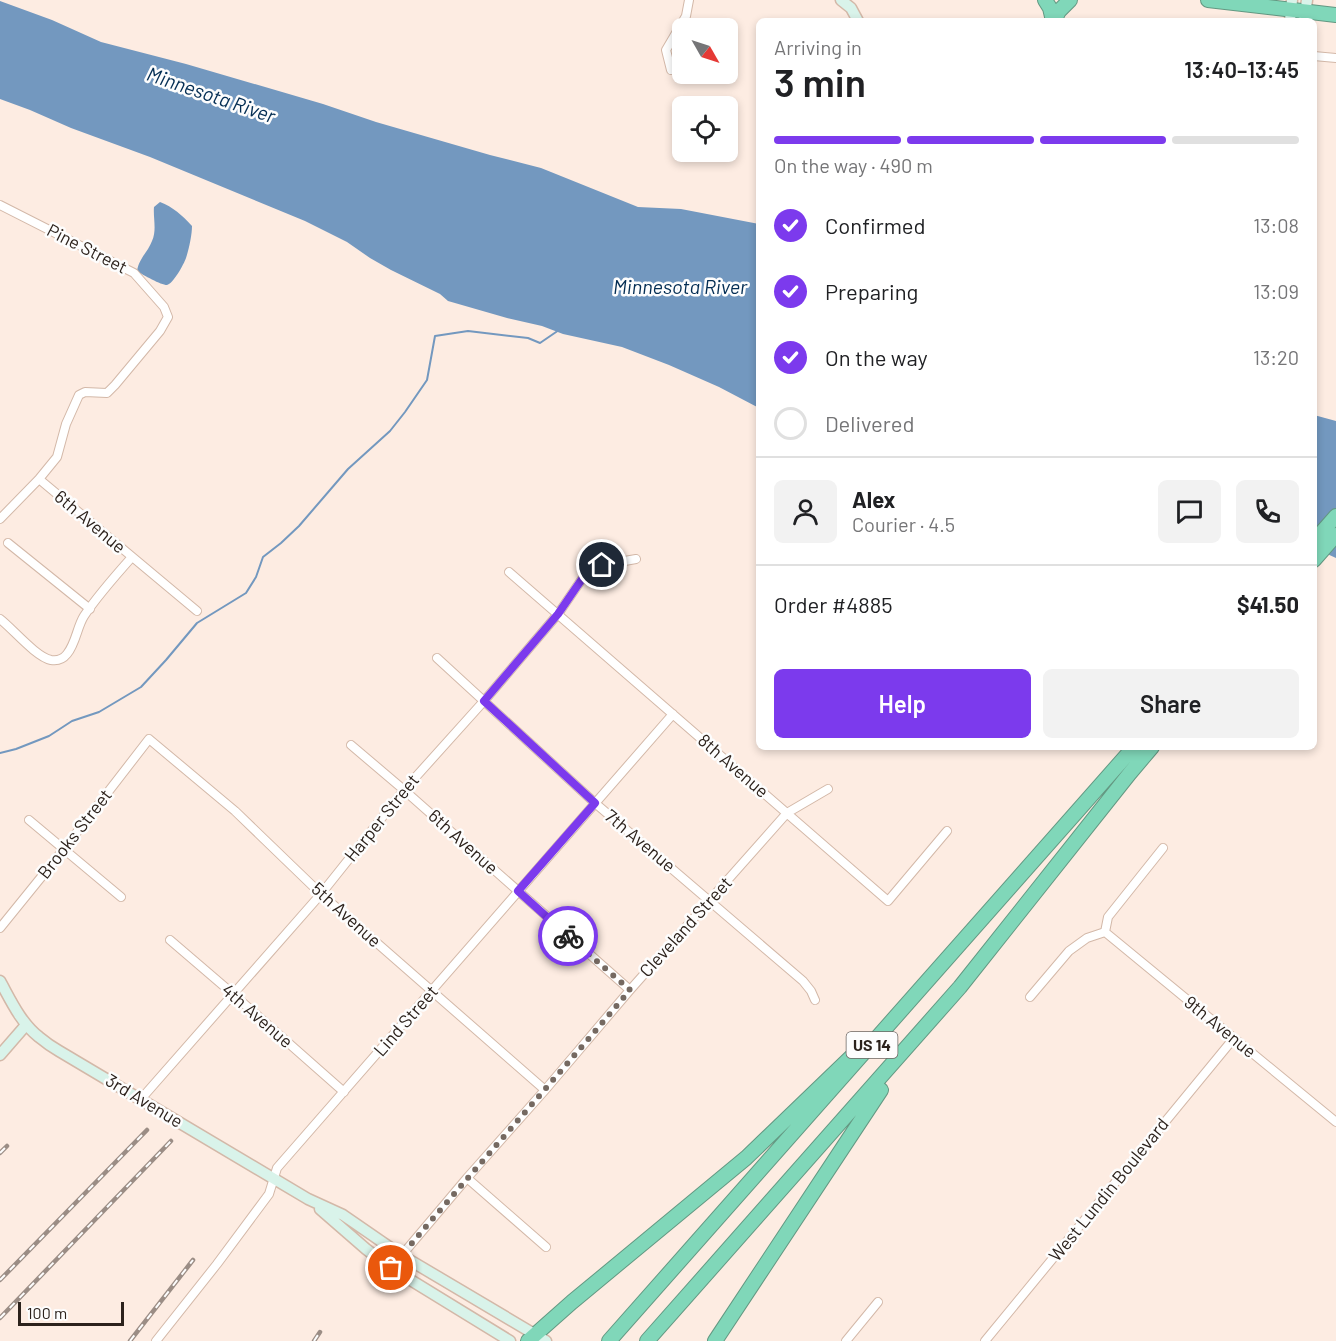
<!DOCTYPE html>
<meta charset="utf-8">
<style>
:root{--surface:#fff;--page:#f2f2f2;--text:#202124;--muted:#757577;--line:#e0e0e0;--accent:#7c3aed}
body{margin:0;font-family:Barlow,sans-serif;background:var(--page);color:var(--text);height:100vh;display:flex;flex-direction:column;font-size:22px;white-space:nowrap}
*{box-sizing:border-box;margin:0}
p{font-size:20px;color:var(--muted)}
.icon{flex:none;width:33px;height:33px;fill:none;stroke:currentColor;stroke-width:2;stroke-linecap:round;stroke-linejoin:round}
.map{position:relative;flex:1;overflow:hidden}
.panel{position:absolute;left:756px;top:18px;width:561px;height:732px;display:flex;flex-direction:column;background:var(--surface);border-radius:9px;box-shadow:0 3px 9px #0003}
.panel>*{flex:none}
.needle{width:39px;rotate:129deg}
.tools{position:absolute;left:672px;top:18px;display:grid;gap:12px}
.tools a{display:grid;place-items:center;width:66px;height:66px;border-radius:9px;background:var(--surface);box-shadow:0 3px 9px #0003;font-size:30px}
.scale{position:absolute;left:18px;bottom:15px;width:106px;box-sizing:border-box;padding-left:6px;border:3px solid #2c221c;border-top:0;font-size:16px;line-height:21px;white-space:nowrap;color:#2c221c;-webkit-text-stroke:4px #fdfdfd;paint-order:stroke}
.pin{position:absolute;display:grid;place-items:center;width:51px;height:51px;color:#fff;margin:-26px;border:3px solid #fff;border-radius:50%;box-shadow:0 2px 6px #0007}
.courier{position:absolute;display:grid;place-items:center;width:60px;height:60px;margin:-30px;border:4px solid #7c3aed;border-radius:50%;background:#fff;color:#222;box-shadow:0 2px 8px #0007}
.headline em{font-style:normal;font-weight:600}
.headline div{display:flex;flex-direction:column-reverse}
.headline{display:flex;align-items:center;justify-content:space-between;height:102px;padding:0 18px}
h1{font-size:39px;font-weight:600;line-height:45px}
.bar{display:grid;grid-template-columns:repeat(4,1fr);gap:9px 6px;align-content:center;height:72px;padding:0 18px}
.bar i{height:8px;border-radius:4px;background:var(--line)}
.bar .active{background:var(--accent)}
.bar p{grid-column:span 4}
.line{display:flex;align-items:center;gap:15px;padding:0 18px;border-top:2px solid var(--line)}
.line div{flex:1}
.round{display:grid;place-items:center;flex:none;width:63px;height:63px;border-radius:9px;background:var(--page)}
ol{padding:0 18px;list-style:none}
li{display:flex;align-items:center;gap:18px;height:66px}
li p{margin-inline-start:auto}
li .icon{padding:6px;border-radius:50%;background:var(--accent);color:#fff;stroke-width:4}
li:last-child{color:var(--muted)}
li i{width:33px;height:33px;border:3px solid var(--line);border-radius:50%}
.action{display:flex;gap:12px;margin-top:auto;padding:12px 18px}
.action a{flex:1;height:69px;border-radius:9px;background:var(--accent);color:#fff;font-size:24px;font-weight:600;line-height:69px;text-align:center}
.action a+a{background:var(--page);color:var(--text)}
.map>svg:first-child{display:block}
.water{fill:#7398bf}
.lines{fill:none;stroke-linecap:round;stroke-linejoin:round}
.stream{stroke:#7398bf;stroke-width:2}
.street-casing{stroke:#d3b8a8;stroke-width:10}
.secondary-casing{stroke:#d3b8a8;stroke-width:13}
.highway-casing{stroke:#639882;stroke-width:16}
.street{stroke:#fff;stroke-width:8}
.secondary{stroke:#d9f3ea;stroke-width:10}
.highway{stroke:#80d7b9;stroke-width:14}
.rail-casing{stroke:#9b8d85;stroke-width:4.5}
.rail{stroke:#fdfdfd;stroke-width:2;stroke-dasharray:7;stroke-linecap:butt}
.done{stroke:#756961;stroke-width:6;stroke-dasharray:0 10.8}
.route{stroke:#7c3aed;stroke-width:8}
.labels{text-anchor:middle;stroke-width:5;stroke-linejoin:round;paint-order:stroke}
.shield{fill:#fdfdfd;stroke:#6b6460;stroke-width:1.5}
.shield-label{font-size:16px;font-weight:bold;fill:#2c221c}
.street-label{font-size:18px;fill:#2c221c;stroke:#fdfdfd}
.water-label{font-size:20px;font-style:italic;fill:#032d53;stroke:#fdfdfd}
</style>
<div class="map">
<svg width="1336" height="1341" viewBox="0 0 1336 1341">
<rect width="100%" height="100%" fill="#fdece2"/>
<path class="water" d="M0,1l52,19 49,22 85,22 137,40 53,18 114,33 51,13 97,39 43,2 78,15v184l-40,-21 -50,-22 -47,-18 -59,-13 -21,-8 -35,-8 -59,-17 -8,-7 -49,-24 -21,-12 -23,-16 -42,-21 -155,-64 -79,-29 -41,-18 -30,-11z
M160,202c13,5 22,13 32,24 0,9 -3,23 -6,32 -2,6 -13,26 -19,27 -6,0 -24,-10 -30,-14 2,-13 11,-19 15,-30 5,-11 1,-23 2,-34z
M1314,415l22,6v137l-22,-10z"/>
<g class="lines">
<path class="stream" d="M0,753l16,-4 33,-13 23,-15 27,-9 42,-25 25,-27 31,-37 49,-30 10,-16 7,-20 18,-14 18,-17 49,-57 42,-38 15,-19 22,-32 8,-44 33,-5 60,7 12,5 19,-13"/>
<g class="street-casing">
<path id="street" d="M1314,56l22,2
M671,70l-5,-20 20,-34 3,-16
M0,205l134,68 30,34 4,10 -8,14 -45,54 -8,8 -22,-1 -6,3 -13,29 -9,33 -18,22 -39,40
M39,479l158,132
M8,543l82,66
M509,572l379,329 59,-70
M0,619c13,10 36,38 51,41 6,1 12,-1 16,-6 9,-11 10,-27 17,-38 14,-21 31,-40 48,-59
M437,658l158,145 208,178 8,10 4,9
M351,745l53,45 226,200
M29,820l92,77
M0,928l64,-79 85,-110 86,72 86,83 224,196
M1105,932l231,190
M1105,932l3,-15 55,-69
M170,940l63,54 111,98
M1030,997l39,-46 18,-13 18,-6
M141,1099l180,-205 83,-104 80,-89 74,-87 24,-35 20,-14 34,-6
M467,1178l79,69
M391,1268l76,-90 78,-88 85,-100 157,-177 41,-24
M156,1341l61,-77 52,-70 8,-26 396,-454
M846,1341l32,-39
M985,1341l249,-303"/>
</g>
<g class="secondary-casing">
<path id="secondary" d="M841,0l10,8 7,13
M1290,21l2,-21
M1304,21l3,-21
M0,981c11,20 21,42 39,56 6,5 13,10 20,14l249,148 35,16 58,40 145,86
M0,1055l26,-30
M320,1209l46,40 25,19 119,73"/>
</g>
<g class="highway-casing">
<path id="highway" d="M1045,0l5,8 3,13
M1208,0l128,15
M1054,21l5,-10 11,-11
M1314,541l22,-25
M1314,560l22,-25
M528,1341l44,-39 174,-144 105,-101
M609,1341l525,-594
M647,1341l313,-354 170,-214 22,-26
M715,1341l166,-251"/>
</g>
<use href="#street" class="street"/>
<use href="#secondary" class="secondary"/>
<use href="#highway" class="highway"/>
<g class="rail-casing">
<path id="rail" d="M0,1153l7,-7
M0,1280l147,-150
M0,1318l171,-177
M130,1341l63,-81
M314,1341l6,-9"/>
</g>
<use href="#rail" class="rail"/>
</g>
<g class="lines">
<path class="done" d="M391,1268c78,-93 160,-184 239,-278l-62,-54"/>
<path class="route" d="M568,936l-50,-45 77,-88 -111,-102 74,-87 24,-35 20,-14"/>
</g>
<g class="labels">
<rect class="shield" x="846.5" y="1032" width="51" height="26" rx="4.5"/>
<g class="shield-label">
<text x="872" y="1051">US 14</text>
</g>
<g class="street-label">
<text transform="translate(87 249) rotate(27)" y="6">Pine Street</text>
<text transform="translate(90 522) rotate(40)" y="6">6th Avenue</text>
<text transform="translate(733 766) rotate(41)" y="6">8th Avenue</text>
<text transform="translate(382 818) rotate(-51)" y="6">Harper Street</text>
<text transform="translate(75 834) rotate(-52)" y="6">Brooks Street</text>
<text transform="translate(640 841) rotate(40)" y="6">7th Avenue</text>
<text transform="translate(463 842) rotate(42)" y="6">6th Avenue</text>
<text transform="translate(346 915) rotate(42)" y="6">5th Avenue</text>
<text transform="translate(686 927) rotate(-48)" y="6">Cleveland Street</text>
<text transform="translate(257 1016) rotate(41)" y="6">4th Avenue</text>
<text transform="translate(406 1021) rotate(-49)" y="6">Lind Street</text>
<text transform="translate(1220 1027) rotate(39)" y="6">9th Avenue</text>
<text transform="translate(144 1101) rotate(31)" y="6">3rd Avenue</text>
<text transform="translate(1109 1190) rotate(-51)" y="6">West Lundin Boulevard</text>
</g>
<g class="water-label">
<text transform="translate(211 95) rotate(19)" y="7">Minnesota River</text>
<text x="680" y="294">Minnesota River</text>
</g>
</g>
</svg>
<div class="tools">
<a><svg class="needle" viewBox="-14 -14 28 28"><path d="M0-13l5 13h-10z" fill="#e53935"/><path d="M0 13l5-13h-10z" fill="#757577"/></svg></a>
<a><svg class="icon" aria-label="locate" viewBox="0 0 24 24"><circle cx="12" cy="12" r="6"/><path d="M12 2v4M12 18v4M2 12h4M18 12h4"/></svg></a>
</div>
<div class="scale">100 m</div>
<div class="pin" style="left:391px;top:1268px;background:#ea580c"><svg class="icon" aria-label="bag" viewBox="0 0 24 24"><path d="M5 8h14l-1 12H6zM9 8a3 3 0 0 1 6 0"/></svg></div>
<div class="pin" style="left:602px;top:565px;background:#1f2937"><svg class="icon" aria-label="home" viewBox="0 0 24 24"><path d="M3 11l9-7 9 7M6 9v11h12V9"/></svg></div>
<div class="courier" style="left:568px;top:936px"><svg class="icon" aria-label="bike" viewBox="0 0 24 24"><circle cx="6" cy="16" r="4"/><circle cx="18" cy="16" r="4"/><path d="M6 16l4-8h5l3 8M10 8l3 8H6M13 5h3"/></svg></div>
<section class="panel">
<div class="headline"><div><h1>3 min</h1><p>Arriving in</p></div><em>13:40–13:45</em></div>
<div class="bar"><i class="active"></i><i class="active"></i><i class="active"></i><i></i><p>On the way · 490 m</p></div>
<ol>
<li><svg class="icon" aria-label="check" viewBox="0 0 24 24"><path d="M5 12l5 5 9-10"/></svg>Confirmed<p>13:08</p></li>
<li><svg class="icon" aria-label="check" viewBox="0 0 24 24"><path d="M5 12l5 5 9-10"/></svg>Preparing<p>13:09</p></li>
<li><svg class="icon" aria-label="check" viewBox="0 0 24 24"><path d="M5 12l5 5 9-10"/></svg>On the way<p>13:20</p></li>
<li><i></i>Delivered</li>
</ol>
<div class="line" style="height:108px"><a class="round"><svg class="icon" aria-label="person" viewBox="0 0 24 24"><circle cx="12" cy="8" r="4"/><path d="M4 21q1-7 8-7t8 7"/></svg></a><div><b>Alex</b><p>Courier · 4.5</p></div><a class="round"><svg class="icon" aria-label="chat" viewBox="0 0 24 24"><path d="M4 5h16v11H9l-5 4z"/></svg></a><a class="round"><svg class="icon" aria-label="phone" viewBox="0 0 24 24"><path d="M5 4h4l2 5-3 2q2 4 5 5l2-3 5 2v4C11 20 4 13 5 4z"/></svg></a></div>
<div class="line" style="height:78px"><div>Order #4885</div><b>$41.50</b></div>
<div class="action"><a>Help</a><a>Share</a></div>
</section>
</div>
